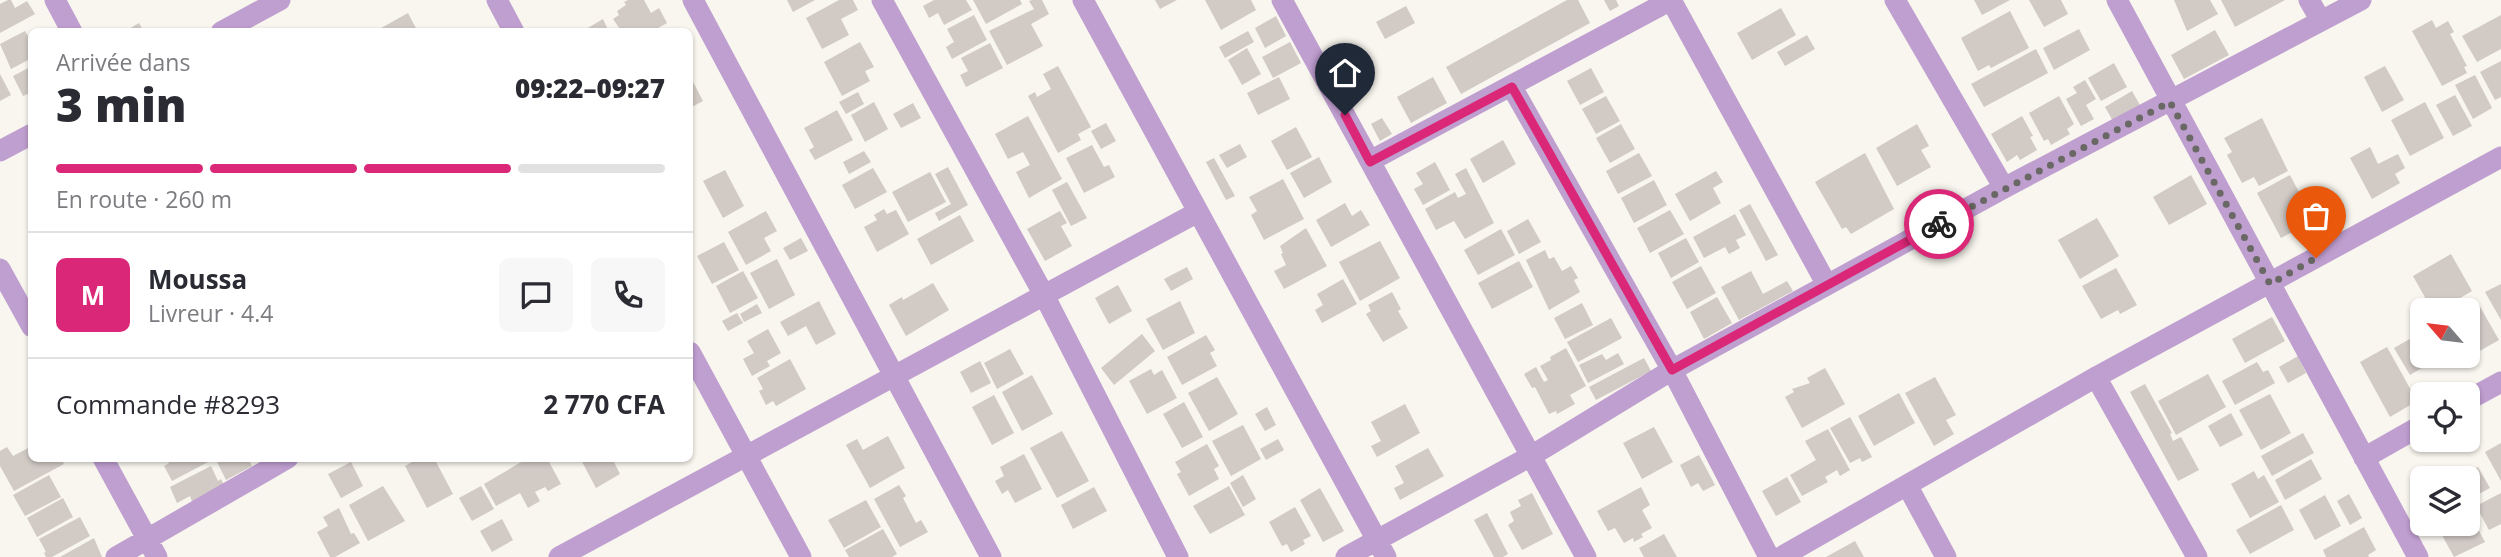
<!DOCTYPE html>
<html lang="fr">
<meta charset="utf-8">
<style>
:root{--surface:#fff;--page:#f7f7f7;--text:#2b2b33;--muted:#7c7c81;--line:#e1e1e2;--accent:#db2777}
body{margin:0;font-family:"Open Sans",sans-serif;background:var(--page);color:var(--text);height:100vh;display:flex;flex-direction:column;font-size:26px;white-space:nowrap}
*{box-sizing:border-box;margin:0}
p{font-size:23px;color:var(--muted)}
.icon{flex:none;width:38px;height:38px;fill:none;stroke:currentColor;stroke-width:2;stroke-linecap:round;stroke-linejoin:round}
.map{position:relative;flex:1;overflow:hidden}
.details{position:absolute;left:28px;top:28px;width:665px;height:434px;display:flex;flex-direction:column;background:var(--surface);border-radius:10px;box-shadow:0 2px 5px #0004}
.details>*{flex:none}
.needle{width:46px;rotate:298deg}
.fabs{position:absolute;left:2410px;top:298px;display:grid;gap:14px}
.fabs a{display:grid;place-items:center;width:70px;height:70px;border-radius:10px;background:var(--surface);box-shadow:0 2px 5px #0004;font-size:35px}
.pin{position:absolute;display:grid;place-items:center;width:60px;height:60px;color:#fff;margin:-72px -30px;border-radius:50% 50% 50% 0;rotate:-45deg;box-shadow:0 0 7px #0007}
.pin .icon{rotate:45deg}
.courier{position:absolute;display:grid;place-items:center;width:70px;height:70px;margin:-35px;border:5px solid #db2777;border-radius:50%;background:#fff;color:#222;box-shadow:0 2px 9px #0007}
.head em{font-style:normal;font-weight:800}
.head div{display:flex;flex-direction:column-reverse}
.head{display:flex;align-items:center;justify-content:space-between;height:119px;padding:0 28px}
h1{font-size:46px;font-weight:800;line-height:52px}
.bar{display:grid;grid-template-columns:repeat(4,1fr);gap:10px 7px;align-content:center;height:84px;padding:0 28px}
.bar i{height:9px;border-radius:5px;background:var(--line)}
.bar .selected{background:var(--accent)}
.bar p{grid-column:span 4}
.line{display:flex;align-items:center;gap:18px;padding:0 28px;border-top:2px solid var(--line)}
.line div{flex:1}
.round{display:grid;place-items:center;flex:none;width:74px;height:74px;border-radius:10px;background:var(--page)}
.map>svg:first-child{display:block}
.building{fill:#d1cac5}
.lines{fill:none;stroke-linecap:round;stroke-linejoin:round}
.minor{stroke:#bf9ed0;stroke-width:21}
.done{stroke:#6a6864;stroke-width:7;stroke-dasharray:0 12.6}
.route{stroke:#db2777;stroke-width:9}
</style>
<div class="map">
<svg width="2501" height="557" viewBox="0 0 2501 557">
<rect width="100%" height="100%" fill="#f8f6ee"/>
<path class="building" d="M8,0h3l4,8 12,-7 8,13 -35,19v-29z
M628,0h16l7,13 8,-5 8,15 -16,9h-29l-9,-13 6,-4 -2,-4 9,-6 -2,-3z
M787,0h28l-22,12z
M839,0h14l5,10 -17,9 8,16 -27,14 -16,-31z
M934,0h32l6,10 -28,15 -6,-12 -9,5 -6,-12z
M973,0h47l2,4 -36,20z
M1032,0h10l7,14 -18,10 12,22 -36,19 -18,-34 45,-22 -5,-8z
M1155,0h22l-17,9z
M1205,0h46l5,10 -35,20z
M1567,0h11l12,23 -129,71 -15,-27z
M1604,0h12l3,6 -9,5z
M1974,0h36l-28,15z
M2029,0h32l7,14 -24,13z
M2174,0h36l8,14 -31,17z
M2221,0h64l-50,27z
M1406,6l9,17 -30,16 -9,-17z
M1781,8l15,27 -44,25 -15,-27z
M2010,11l19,37 -38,20 -2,-3 -11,6 -17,-33z
M408,13l10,19h-44z
M974,15l13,25 -35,19 -6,-12 8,-5 -7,-13z
M2501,15v34l-24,13 -15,-26z
M1276,16l10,20 -21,12 -10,-20z
M603,19l6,13h-28z
M2432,20l4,8 12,-7 6,11 -4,2 17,32 -3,1 3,6 -25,13 -30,-55z
M139,23l5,9h-20z
M2079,29l11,21 -36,20 -11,-22z
M2215,30l14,25 -45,24 -13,-24z
M25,31l7,12v15l-21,11 -11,-25z
M1248,31l6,11 -29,16 -6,-11z
M1807,35l8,14 -30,17 -8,-14z
M860,42l14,25 -9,4 5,10 -28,15 -18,-34z
M1290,42l11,21 -28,15 -11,-21z
M990,43l13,25 -37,19 -6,-12 8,-4 -7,-13z
M1247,48l14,26 -19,11 -14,-25z
M2036,49l12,24 -64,34 -13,-23z
M2501,61v36l-6,3 -15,-28z
M2114,63l13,24 -26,14 -13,-23z
M32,66v26l-9,4 -10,-20z
M1058,66l33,61 -13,7 3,6 -23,13 -30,-57 7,-4 2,5 14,-8 -8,-15z
M2385,66l19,34 -22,12 -18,-35z
M1591,68l13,24 -24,13 -13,-24z
M0,74l11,21 -11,6z
M2475,75l17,33 -19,11 -18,-34z
M690,76l13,25 -13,7z
M1279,77l11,22 -32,16 -11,-22z
M1433,77l14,26 -36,20 -14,-26z
M2085,80l11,19 -10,6 8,14 -13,7 -15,-27 11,-6 -4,-6z
M2132,91l9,16 -27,16 -9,-16z
M858,92l6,12 -18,10 -7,-12z
M2455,95l17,31 -19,10 -17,-31z
M1606,96l14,25 -24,13 -14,-25z
M2059,96l15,28 -7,5 3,5 -19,11 -3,-6 -4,2 -15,-28z
M874,102l14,27 -23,13 -14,-27z
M2425,102l19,36 -34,18 -19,-36z
M913,103l8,15 -20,10 -8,-14z
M837,110l16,30 -38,20 -6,-10 5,-3 -10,-19z
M1028,116l34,63 -33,19 -13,-26 14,-7 -7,-13 -15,7 -13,-25z
M2022,116l11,20 -3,1 7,13 -17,10 -3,-5 -10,7 -16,-28z
M1382,118l10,16 -12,7 -9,-17z
M2262,118l26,53 -29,15 -5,-9 -12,6 -15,-28 5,-3 -8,-14z
M1106,123l10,18 -15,8 -10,-18z
M1621,124l14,25 -25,14 -14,-25z
M1917,124l12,22 -8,4 10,17 -34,19 -21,-38z
M1296,127l16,30 -25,13 -16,-29z
M1503,140l13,24 -33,19 -13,-24z
M1240,144l7,13 -20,11 -8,-13z
M1092,145l12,22 5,-2 6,12 -31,16 -18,-35z
M2370,147l8,17 20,-10 7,14 -10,6 5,9 -28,16 -22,-41z
M864,151l7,11 -22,12 -6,-12z
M1639,153l13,23 -34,18 -12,-23z
M1865,153l29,56 -43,25 -5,-7 -4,2 -27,-47z
M1319,157l13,25 -28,16 -14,-25z
M1214,158l21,38 -9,4 -20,-38z
M1435,162l15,28 -27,15 -9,-16 9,-5 -7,-11z
M948,167l20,38 -29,16 -4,-8 16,-9 -16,-30z
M873,168l14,24 -32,17 -13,-24z
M1466,168l28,55 -29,16 -11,-18 -18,9 -11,-21 30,-17 3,6 8,-4 -11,-20z
M725,170l19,36 -21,12 -20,-37z
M1716,171l7,11 -10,6 8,15 -31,18 -15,-27z
M930,172l16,30 -38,20 -16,-30z
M2191,175l16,29 -38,21 -16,-28z
M2290,175l20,38 -16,9 4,7 -17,9 -24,-45z
M1283,179l21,40 -40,21 -13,-25 6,-4 -8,-14z
M1654,180l13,25 -33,18 -13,-25z
M1067,182l20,36 -16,8 -19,-36z
M1345,203l7,13 9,-6 9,15 -39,22 -15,-27z
M1750,204l28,51 -12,6 -27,-51z
M884,209l3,5 9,-4 13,24 -32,18 -13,-25 13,-7 -3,-5z
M1670,210l14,24 -34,19 -13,-25z
M766,211l11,20 -13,7 7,13 -25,14 -18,-33z
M1060,211l7,12 -6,3 11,20 -27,15 -18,-32z
M1735,214l11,21 -10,5 4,8 -11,6 -4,-7 -21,11 -11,-21z
M960,215l14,26 -43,24 -14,-26z
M2097,218l22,38 -39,23 -22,-39z
M1528,219l13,23 -22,12 -12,-23z
M1306,228l21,38 -43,23 -10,-18 12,-6 -5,-11 2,-1 -3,-7z
M1501,229l14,26 -37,20 -14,-25z
M801,238l7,13 -18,9 -7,-12z
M1686,238l13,24 -28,16 -13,-25z
M1380,241l20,37 -40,23 -21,-39z
M724,242l15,28 -27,14 -15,-28z
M1545,250l4,9 5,-2 8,14 9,-5 7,12 -4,2 6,12 -31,18 -23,-50z
M2451,254l21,37 -32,19h-8l-19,-34z
M777,259l18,36 -26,14 -19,-36z
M1519,261l14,26 -41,22 -14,-26z
M1701,266l15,27 -29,16 -15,-27z
M1187,267l6,12 -22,12 -7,-12z
M2116,268l21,37 -17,9 -2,-4 -17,9 -19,-33z
M743,271l15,27 -28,15 -14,-27z
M1751,271l12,23 24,-13 6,10 -54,29 -18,-33z
M1343,279l14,25 -35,19 -7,-13 8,-5 -6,-11z
M933,283l16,27 -43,26 -17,-31 13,-8 1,3z
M2501,284v36l-16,-28z
M1118,285l14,26 -23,13 -14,-26z
M1392,292l9,17 -3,2 10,17 -25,14 -17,-28 5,-3 -3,-6z
M1717,297l15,26 -28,16 -14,-27z
M819,301l17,33 -20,11 -10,-19 -18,10 -8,-14z
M1180,301l15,32 -32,17 -17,-31z
M1582,303l11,22 -28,14 -11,-21z
M757,304l5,9 -18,9 -4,-8z
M2479,305l20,35 -37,21 -3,-6h9v-44z
M737,313l6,10 -15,8 -6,-10z
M2272,317l13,24 -40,22 -13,-24z
M1611,318l11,20 -44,24 -11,-20z
M768,329l13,24 -14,8 3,5 -18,10 -9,-17 11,-6 -7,-12z
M2422,332v23h22l-34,20 -16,-27z
M1142,334l13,17 -41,34 -13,-17z
M1206,335l9,15 -5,3 7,13 -35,19 -15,-28z
M2387,347l30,54 -27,16 -30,-55z
M1566,348l20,38 -16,9 5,9 -18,10 -1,-3 -7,3 -14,-27 -3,1 -8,-14 12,-7 8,15 4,-2 -8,-14 11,-6 -1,-3z
M1010,349l14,25 -27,15 -13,-26z
M1618,353l6,11 -36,19 -9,-18 23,-11 4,6z
M2298,356l8,17 -18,10 -9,-16z
M1644,358l7,13 -55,29 -7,-13z
M790,359l16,30 -30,17 -3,-5 -7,4 -7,-14 4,-2 -6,-11z
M980,361l11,22 -20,10 -11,-21z
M2257,362l6,10 5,-2 7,13 -40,22 -13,-24z
M1825,368l20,36 -43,24 -17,-31 9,-5 -2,-3 18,-6 -3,-5z
M1151,369l3,6 8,-5 15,28 -30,16 -18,-33z
M2208,374l18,33 -50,28 -18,-34z
M1032,375l21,39 -31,17 -20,-39z
M1217,377l21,37 -29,17 -21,-38z
M1935,377l21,38 -10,5 8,14 -20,12 -29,-53z
M2145,384l27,49 -2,1 3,7 8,-4 18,33 -21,11 -48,-89z
M1899,393l16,30 -41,23 -16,-30z
M2270,394l21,39 -30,17 -22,-40z
M994,395l20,38 -22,12 -20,-38z
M1184,402l19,35 -21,11 -19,-34z
M1405,404l15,29 -43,24 -6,-11 10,-5 -10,-19z
M1267,407l9,18 -11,6 -10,-17z
M2231,413l12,22 -23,12 -12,-21z
M1850,417l22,40 -10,5 -2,-4 -10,5 -20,-35z
M1243,425l18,34 -30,17 -19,-35z
M1654,427l19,35 -31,17 -19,-36z
M1828,429l22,41 -10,6 -3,-6 -12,7 3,5 -26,14 -12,-21 26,-15 -11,-19z
M1062,431l27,50 -32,17 -27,-50z
M2303,433l11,20 -42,23 -11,-20z
M888,436l17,32 -35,20 -24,-43 11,-6 6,11z
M1278,439l6,11 -18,10 -6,-11z
M2501,443v38l-16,-29z
M1207,444l12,22 -5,3 5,10 -30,17 -12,-22 4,-2 -6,-10z
M32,446v12h29l3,6 -50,27 -14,-25v-15l7,-4 6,9z
M1428,448l16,28 -44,24 -6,-12 10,-5 -9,-17z
M1024,454l18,35 -27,14 -7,-13 -6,4 -7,-13 9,-5 -4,-9z
M1699,455l16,30 -12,6 -5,-8 -7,4 -11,-22z
M167,458h44l1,2 -40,21 -8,-15 5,-3z
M219,458h29l4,8 -26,14 -10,-20z
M419,458h15l19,36 -26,14 -22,-42z
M528,458h19l14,26 -13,7 -3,-4 -10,5 5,9 -12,7 -8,-15 -24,13 -12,-22z
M580,458h32l8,16 -24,14z
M2311,459l11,20 -37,21 -10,-20z
M351,462l12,24 -22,12 -13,-24z
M211,466l7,15 3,-2 4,8 -32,17 -3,-8 -13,7 -7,-16z
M2478,467l12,21 -22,12v-22h-9z
M2254,471l4,8 6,-4 15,27 -29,16 -19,-34z
M49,475l12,22 -36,19 -12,-21z
M1243,475l13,24 -13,8 -13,-24z
M1787,477l14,25 -25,14 -14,-25z
M899,485l7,11 -3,2 13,25 5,-3 7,12 -28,15 -26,-48z
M383,486l22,35 -37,20 -19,-36z
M481,486l13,23 -22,12 -13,-23z
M1229,486l16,29 -35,19 -17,-28z
M1094,487l13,24 -34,18 -12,-24z
M1641,487l9,18 -8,5 10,18 -11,6 2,3 -9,5 -1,-4 -9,5 -9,-15 -7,3 -11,-20z
M1320,488l24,43 -21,11 -23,-42z
M1532,493l21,41 -31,16 -14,-25 6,-4 -4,-9 11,-6 -3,-6z
M2501,493v31l-12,6 -13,-24z
M2349,494l13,24 -12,7 -13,-24z
M2325,495l16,31 -26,14 -16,-30z
M63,498l10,19 -36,20 -10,-19z
M866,500l15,27 -37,21 -16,-28z
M2281,505l13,25 -44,24 -14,-24z
M1295,507l16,29 -8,4 2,4 -14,8 -4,-8 -5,2 -13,-24z
M339,508l12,26 3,-1 6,10 -25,14h-5l-13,-25 11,-6 -5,-9z
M2468,510l17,32 -31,15 -17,-31 4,-3h27z
M1487,513l21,41 -5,3h-9l-20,-37z
M80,517l10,19 -38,21h-6l-2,-4 2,-1 -7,-13z
M502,519l11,21 -21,12 -12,-21z
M2364,527l12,23 -8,5 1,2h-43l-3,-7z
M883,529l14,25 -5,3h-43l-4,-7z
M1664,534l13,23h-33l-5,-9z
M94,538l8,19h-42z
M1855,541l9,16h-38z"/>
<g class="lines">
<path class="minor" d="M55,0l17,32
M497,0l17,32
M693,0l298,557
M882,0l162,295 134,262
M1083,0l303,557
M1282,0l304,557
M1671,0l156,285
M1895,0l109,188
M2117,0l301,557
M2309,0l12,21
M221,32l59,-32
M1512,87l160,283 97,187
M0,151l32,-17
M1370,161l301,-161
M0,269l32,58
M690,352l111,205
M2096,377l101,180
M2468,400l33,-18
M103,458l54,99
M2364,458l58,-33
M1907,485l39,72
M116,557l172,-99
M559,557l639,-345
M1346,557l185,-101 141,-86 332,-182 357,-188
M1781,557l315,-180 405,-220"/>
</g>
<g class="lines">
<path class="done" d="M1939,224l231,-122 100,182 46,-26"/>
<path class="route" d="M1345,115l25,47 142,-75 160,283 267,-146"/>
</g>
</svg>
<div class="fabs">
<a><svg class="needle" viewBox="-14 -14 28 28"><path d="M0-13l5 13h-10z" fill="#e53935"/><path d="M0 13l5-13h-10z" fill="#7c7c81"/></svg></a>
<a><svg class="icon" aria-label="locate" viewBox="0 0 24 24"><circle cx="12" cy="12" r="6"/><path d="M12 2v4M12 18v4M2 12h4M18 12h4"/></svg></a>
<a><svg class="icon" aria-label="layers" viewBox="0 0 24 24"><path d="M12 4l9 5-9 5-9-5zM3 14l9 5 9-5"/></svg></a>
</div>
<div class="pin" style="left:2316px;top:258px;background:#ea580c"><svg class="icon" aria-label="bag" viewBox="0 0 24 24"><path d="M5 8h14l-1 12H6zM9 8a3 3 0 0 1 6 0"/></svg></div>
<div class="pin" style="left:1345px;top:115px;background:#1f2937"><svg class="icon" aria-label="home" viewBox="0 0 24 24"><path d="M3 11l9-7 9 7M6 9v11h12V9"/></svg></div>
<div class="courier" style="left:1939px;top:224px"><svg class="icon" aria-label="bike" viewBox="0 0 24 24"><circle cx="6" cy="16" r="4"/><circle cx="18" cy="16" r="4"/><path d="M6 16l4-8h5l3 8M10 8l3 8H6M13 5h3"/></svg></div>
<section class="details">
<div class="head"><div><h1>3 min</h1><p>Arrivée dans</p></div><em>09:22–09:27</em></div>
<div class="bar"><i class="selected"></i><i class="selected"></i><i class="selected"></i><i></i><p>En route · 260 m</p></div>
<div class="line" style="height:126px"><b class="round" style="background:var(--accent);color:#fff">M</b><div><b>Moussa</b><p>Livreur · 4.4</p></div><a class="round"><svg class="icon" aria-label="chat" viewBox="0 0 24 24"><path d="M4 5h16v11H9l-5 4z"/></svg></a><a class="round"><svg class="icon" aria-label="phone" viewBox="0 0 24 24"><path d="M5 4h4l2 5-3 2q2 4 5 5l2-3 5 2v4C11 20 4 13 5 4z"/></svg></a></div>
<div class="line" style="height:91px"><div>Commande #8293</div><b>2 770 CFA</b></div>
</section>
</div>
